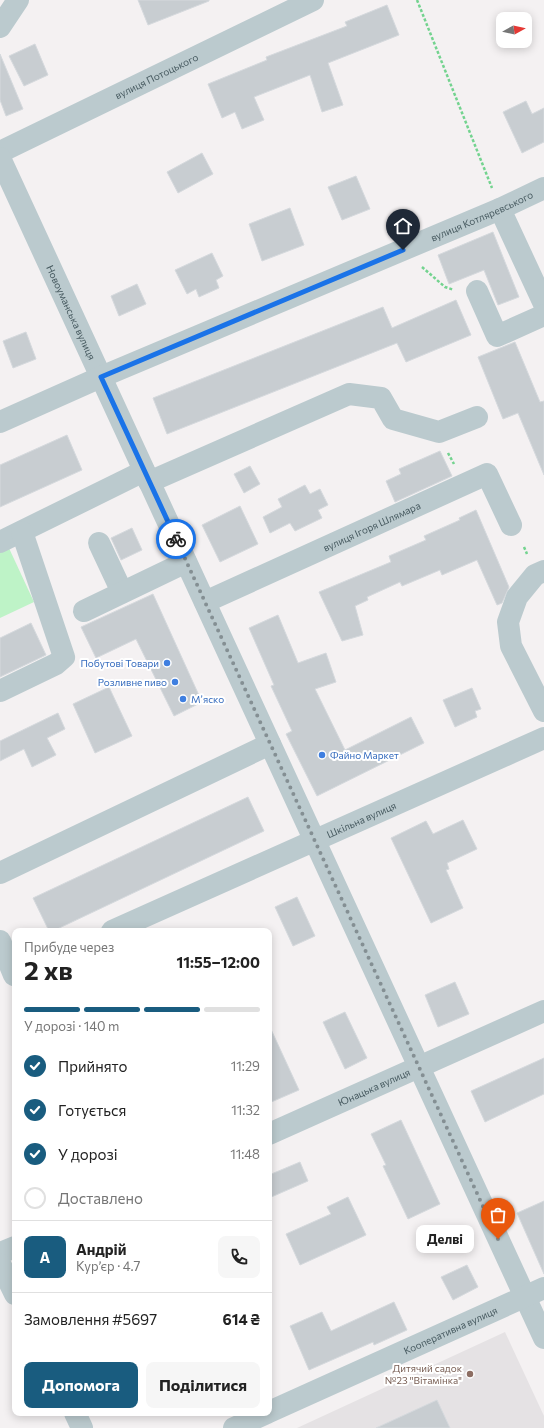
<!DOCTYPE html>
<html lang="uk">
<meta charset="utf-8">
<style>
:root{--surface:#fff;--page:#f6f6f6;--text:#222;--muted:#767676;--line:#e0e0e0;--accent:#195c7f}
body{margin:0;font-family:Commissioner,sans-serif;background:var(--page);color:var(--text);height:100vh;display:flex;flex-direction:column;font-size:15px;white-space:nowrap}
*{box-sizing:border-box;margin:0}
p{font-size:13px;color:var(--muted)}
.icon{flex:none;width:22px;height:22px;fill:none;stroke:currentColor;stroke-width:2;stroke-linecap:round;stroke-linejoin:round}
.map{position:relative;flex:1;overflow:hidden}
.panel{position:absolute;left:12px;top:928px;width:260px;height:488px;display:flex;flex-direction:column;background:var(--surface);border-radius:8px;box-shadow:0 2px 10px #0003}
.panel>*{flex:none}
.needle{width:26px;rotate:82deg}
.buttons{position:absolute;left:496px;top:12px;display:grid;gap:8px}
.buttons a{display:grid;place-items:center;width:36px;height:36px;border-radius:8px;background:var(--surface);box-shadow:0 2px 10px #0003;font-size:20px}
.pin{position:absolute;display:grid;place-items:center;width:34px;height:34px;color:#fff;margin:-41px -17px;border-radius:50% 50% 50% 0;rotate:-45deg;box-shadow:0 0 4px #0007}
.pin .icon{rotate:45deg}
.courier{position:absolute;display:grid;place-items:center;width:40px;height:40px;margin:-20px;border:3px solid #1a73e8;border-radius:50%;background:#fff;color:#222;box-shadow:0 1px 5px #0007}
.bubble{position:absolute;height:28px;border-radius:8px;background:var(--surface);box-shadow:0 2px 10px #0003;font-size:13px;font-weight:700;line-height:28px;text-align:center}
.head em{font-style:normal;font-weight:700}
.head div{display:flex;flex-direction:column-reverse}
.head{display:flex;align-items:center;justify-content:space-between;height:68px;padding:0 12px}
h1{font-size:26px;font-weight:700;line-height:30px}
.bar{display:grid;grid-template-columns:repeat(4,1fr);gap:6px 4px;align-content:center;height:48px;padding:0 12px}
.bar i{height:5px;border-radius:3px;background:var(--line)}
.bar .selected{background:var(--accent)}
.bar p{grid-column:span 4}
.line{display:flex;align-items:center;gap:10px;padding:0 12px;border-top:1px solid var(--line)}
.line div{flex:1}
.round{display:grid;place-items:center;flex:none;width:42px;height:42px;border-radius:8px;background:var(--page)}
ol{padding:0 12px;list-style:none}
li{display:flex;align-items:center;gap:12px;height:44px}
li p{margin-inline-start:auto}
li .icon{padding:4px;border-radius:50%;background:var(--accent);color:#fff;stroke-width:4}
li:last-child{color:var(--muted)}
li i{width:22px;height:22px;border:2px solid var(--line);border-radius:50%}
.cta{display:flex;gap:8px;margin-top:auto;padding:8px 12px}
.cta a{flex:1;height:46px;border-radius:8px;background:var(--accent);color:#fff;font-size:16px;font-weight:700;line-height:46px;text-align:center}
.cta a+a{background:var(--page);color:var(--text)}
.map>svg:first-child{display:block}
.education{fill:#e5e2e4}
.green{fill:#bef3c7}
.building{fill:#c8cdd1;stroke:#d5d9dd}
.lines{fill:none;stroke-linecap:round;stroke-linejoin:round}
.path{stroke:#73d38f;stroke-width:2.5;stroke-dasharray:3 2;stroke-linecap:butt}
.minor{stroke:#bbcace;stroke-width:22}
.done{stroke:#848f93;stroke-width:4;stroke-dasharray:0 7.2}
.route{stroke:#1a73e8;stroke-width:5}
.shop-dot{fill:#3f7fe0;stroke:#fff;stroke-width:1.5}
.education-dot{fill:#8d6e63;stroke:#fff;stroke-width:1.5}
.labels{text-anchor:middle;stroke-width:4;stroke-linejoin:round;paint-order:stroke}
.street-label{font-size:10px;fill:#475a60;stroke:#fff}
.shop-label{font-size:10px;fill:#366cbe;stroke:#fff;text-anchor:end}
.education-label{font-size:10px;fill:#785e54;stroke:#fff;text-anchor:end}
</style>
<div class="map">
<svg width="544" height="1428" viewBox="0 0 544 1428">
<rect width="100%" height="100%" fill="#f4f1f2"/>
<path class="education" d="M505,1332l39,84v12h-247z"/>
<path class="green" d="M8,546l26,56 -34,16v-68z"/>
<path class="building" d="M138,0h71v1l-61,24z
M387,5l12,30 -71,28 15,42 -21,7 -12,-37 -56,22 10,23 -22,9 -7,-17 -13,6 -14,-34 59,-24 -1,-3 81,-31 -2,-4z
M35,44l13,31 -24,11 -15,-30z
M0,54l23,55 -17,7 -6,-16z
M526,101l6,13 12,-6v34l-22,11 -19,-41z
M202,153l11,21 -35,19 -11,-21z
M356,176l14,33 -28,11 -14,-33z
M290,208l14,37 -42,16 -13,-37z
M493,232l26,65 -21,8 -14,-35 -35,14 -11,-29z
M212,253l11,23 -7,4 3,8 -20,9 -3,-8 -9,5 -12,-24z
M137,284l9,20 -27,12 -8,-20z
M456,300l15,35 -65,27 -9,-19 -230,91 -14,-36 230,-91 9,21z
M26,332l10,27 -23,9 -10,-27z
M515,342l25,60 4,-1v74l-26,-62 -15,6 -25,-62z
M67,435l15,35 -82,37v-42z
M440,451l12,25 -57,26 -9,-21 15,-7 -2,-5z
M250,466l10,18 -16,9 -10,-19z
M305,485l5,9 10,-5 8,16 -10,5 4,8 -27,13 -5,-8 -20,10 -7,-16 19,-10 -4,-8z
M240,506l18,38 -38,18 -18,-37z
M476,510l33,77 -7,16 -5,2 -20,-45 -35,15 -2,-5 -38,16 -2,-4 -33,15 1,3 -13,6 8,29 -21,6 -23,-49 72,-30 -2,-6 37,-16 -2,-4 36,-16 -1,-2z
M132,528l10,22 -21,10 -10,-22z
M153,594l49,108 -28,14 -38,-77 -40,19 -15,-31z
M278,615l20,48 28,-10 10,29 -21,7 30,61 66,-33 13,26 -107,53 -31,-62 6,-3 -21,-45 3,-1 -25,-57z
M31,623l15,32 -46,22v-39z
M109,687l23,49 -37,17 -22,-49z
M472,688l9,21 -6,2 2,6 -22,10 -12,-27z
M58,713l7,16 -18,9 9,17 -24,12 -8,-18 -24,12v-20z
M248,797l16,34 -211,100h-4l-16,-33z
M463,820l14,29 -30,14 2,6 -3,1 17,38 -32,15 -40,-85 35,-17 7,13z
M297,897l18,39 -22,10 -18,-39z
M455,982l14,32 -31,13 -13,-32z
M345,1012l22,46 -22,11 -22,-47z
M269,1025l30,65 -30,13z
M544,1058v36l-59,28 -14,-31z
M401,1120l39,84 -32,15 -25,-53 3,-1 -15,-31z
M300,1162l8,19 -39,17v-23z
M348,1197l18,38 -66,30 -14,-31 45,-20 -4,-7z
M544,1201v73l-27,-61z
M467,1265l11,22 -25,13 -12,-23z
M394,1302l13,28 -33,15 -1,-3 -64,28 -19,-44 32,-14 9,19z
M437,1400l13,28h-74z"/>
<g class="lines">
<path class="path" d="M417,0l75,188
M422,267l23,20 9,3
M448,453l6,11
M524,547l3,7"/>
<g class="minor">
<path d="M0,27l18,-27"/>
<path id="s1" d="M0,152l313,-152"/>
<path id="s2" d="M0,158l544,1180"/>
<path d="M500,209l44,95"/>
<path d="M477,291l20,45 47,-21"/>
<path id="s3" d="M0,422l101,-45 399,-168 44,-21"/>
<path d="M149,482l200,-88 32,4 12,21 46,13 38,-15"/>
<path d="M0,542l144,-71"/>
<path d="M99,543l23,49"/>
<path d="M544,571l-9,4 -18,22 -9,25 3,24 33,65"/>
<path id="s4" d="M205,602l282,-128 24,51"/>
<path d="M84,611l102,-49"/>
<path d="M0,691l56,-27 8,-7 -42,-125"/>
<path d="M0,873l270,-129"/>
<path id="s5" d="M112,931l432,-193"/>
<path d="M0,941l14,34"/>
<path id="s6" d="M269,1134l275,-123"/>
<path d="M0,1253l15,-6"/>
<path d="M0,1264l15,30"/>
<path id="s7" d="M269,1412l275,-124"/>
<path d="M75,1413l7,15"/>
<path d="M234,1428l33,-15"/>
</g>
</g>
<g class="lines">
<path class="done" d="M176,539l322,700"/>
<path class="route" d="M176,539l-75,-162 302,-127"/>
</g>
<g class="shop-dot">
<circle cx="167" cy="663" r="4"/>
<circle cx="175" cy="682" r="4"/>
<circle cx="183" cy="699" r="4"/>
<circle cx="322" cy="755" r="4"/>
</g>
<circle class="education-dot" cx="470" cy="1374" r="4"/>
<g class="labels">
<g class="street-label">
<text dy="4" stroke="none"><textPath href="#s1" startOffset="174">вулиця Потоцького</textPath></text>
<text dy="4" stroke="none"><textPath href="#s3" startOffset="524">вулиця Котляревського</textPath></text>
<text dy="4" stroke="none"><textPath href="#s2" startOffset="170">Новоуманська вулиця</textPath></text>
<text dy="4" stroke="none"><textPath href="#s4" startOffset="183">вулиця Ігоря Шлямара</textPath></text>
<text dy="4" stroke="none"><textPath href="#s5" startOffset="273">Шкільна вулиця</textPath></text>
<text dy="4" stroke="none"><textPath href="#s6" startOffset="115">Юнацька вулиця</textPath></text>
<text dy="4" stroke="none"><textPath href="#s7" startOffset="199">Кооперативна вулиця</textPath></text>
</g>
<g class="shop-label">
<text x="159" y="667">Побутові Товари</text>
<text x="167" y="686">Розливне пиво</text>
<text x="191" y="703" text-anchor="start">Мʼяско</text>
<text x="330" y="759" text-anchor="start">Файно Маркет</text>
</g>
<g class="education-label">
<text x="462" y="1372">Дитячий садок<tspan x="462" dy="12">№23 "Вітамінка"</tspan></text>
</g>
</g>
</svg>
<div class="buttons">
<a><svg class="needle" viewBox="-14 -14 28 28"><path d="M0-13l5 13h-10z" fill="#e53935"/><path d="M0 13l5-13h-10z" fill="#767676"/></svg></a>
</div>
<div class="pin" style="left:498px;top:1239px;background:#ea580c"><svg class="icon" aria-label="bag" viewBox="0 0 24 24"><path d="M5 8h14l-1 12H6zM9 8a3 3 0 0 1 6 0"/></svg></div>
<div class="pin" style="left:403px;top:250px;background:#1f2937"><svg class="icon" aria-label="home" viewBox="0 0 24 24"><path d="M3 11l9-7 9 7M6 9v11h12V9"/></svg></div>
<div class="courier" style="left:176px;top:539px"><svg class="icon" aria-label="bike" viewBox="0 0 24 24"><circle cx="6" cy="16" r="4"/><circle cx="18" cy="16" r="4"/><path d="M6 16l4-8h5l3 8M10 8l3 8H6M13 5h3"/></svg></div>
<div class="bubble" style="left:416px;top:1225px;width:58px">Делві</div>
<section class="panel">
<div class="head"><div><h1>2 хв</h1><p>Прибуде через</p></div><em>11:55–12:00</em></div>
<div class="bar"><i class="selected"></i><i class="selected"></i><i class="selected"></i><i></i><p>У дорозі · 140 m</p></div>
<ol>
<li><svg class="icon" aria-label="check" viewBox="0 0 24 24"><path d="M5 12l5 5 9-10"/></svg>Прийнято<p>11:29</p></li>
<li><svg class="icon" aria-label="check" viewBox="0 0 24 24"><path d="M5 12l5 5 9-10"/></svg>Готується<p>11:32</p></li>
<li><svg class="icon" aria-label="check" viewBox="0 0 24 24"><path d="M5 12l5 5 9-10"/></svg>У дорозі<p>11:48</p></li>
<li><i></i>Доставлено</li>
</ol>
<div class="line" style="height:72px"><b class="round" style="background:var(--accent);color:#fff">А</b><div><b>Андрій</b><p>Кур’єр · 4.7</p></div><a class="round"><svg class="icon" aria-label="phone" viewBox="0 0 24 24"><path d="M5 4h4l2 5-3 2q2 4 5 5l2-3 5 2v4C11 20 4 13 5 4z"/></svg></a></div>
<div class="line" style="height:52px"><div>Замовлення #5697</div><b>614 ₴</b></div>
<div class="cta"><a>Допомога</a><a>Поділитися</a></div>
</section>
</div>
